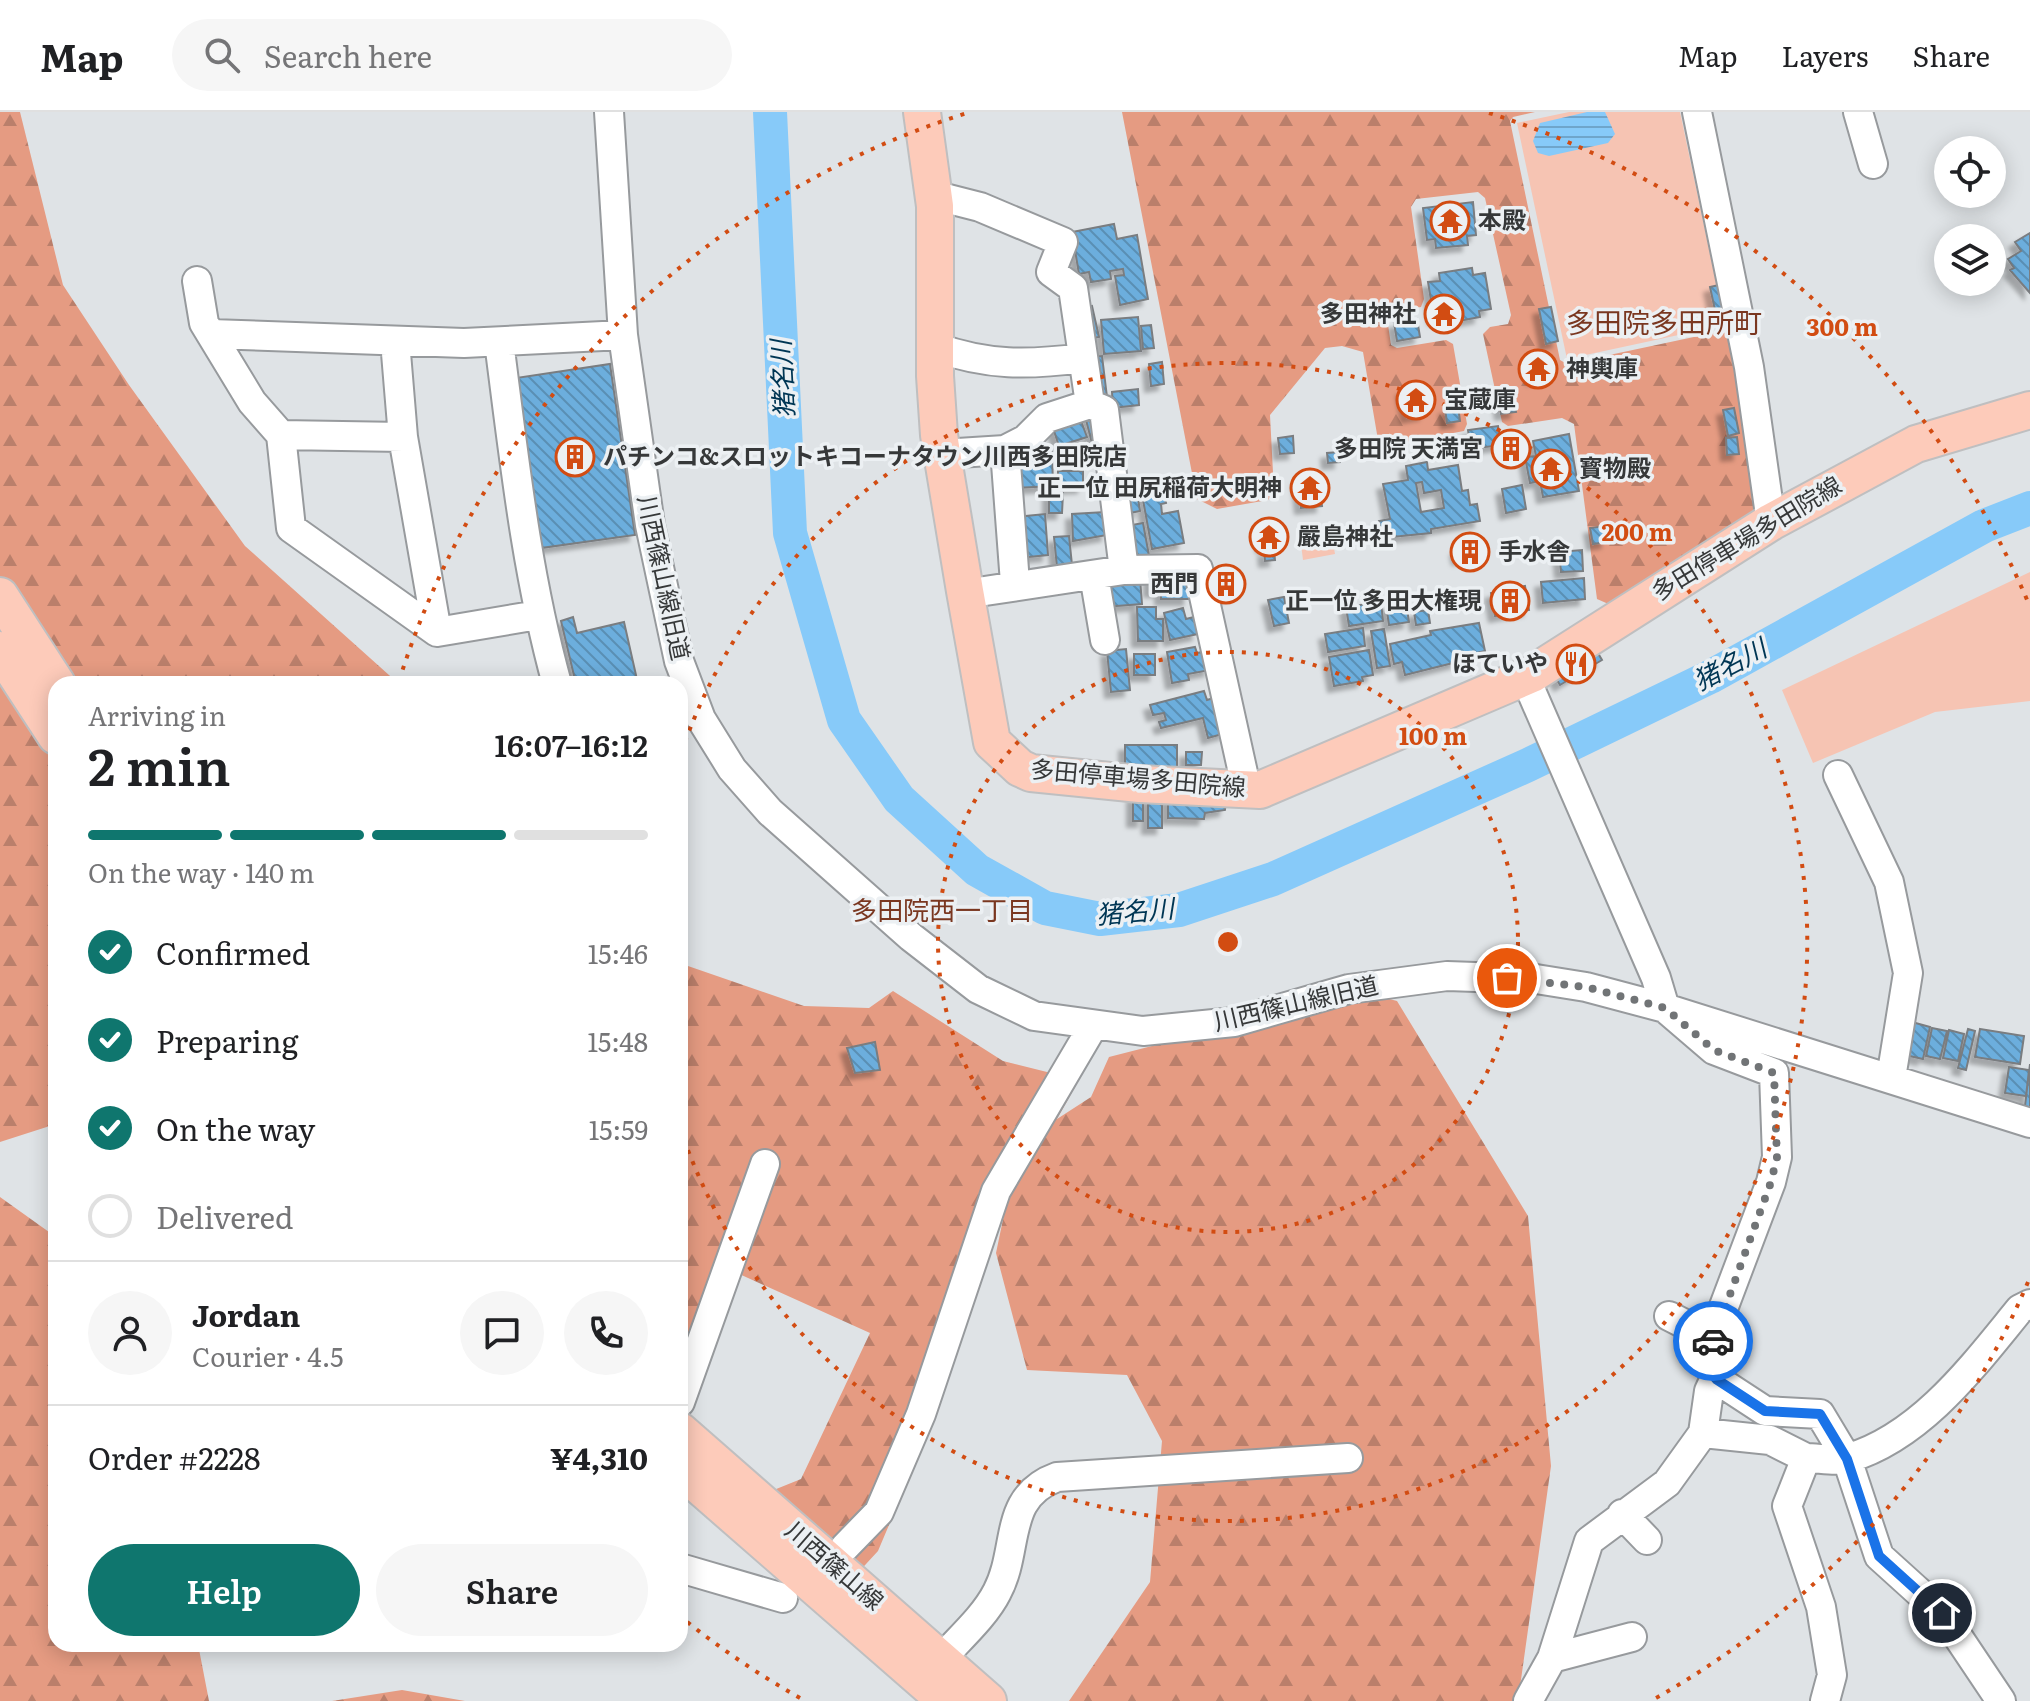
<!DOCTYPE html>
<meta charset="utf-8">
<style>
:root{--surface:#fff;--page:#f6f6f6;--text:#202124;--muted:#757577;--line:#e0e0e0;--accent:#0f766e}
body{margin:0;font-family:Literata,"Noto Sans JP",serif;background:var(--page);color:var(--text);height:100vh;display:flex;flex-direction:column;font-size:30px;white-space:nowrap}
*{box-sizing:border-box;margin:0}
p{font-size:26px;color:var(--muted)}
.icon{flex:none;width:44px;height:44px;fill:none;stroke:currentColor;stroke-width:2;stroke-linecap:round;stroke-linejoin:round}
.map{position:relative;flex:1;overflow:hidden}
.drawer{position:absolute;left:48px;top:564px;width:640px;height:976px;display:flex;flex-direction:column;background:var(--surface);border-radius:24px;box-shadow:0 4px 20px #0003}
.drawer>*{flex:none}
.tools{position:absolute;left:1934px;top:24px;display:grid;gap:16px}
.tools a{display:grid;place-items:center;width:72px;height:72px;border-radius:50%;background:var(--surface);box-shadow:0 4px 20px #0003;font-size:40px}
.pin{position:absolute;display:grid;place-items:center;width:68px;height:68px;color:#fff;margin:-34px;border:4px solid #fff;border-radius:50%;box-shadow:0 2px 8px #0007}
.courier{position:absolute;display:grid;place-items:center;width:80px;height:80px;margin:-40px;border:6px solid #1a73e8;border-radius:50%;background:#fff;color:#222;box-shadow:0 2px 10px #0007}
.overview em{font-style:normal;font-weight:600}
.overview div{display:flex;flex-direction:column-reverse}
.overview{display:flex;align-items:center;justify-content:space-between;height:136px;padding:0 40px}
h1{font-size:52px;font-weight:600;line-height:60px}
.bar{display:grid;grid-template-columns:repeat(4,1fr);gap:12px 8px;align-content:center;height:96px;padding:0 40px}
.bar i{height:10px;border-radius:6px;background:var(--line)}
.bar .selected{background:var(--accent)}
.bar p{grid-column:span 4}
.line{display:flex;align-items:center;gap:20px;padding:0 40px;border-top:2px solid var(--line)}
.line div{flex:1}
.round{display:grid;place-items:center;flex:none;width:84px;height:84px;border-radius:42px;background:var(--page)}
ol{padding:0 40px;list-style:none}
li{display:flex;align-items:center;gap:24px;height:88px}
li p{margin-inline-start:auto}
li .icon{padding:8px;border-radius:50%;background:var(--accent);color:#fff;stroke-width:4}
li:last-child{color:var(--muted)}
li i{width:44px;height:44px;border:4px solid var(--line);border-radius:50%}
.cta{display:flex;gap:16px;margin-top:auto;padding:16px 40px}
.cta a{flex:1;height:92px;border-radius:48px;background:var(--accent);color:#fff;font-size:32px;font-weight:600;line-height:92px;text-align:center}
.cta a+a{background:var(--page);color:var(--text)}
header{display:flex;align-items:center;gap:48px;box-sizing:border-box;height:112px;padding:0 40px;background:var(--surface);border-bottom:2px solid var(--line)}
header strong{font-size:38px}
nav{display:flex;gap:44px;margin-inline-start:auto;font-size:28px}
.search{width:560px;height:72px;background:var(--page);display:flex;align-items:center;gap:20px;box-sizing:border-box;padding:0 28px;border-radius:44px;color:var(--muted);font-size:30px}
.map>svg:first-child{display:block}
.green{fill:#f6c4b3}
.forest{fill:url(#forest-firs)}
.water{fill:url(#water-rules)}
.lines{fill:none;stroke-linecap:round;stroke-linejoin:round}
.river{stroke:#87caf9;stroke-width:34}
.building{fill:url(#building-back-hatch);stroke:#7a7d80;stroke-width:2;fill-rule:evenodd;filter:url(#shadow)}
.minor-casing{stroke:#979a9d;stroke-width:32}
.major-casing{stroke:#bfbfc0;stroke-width:40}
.minor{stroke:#fff;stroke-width:28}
.major{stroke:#fdcbba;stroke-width:36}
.done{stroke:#717476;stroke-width:8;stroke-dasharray:0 14.4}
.route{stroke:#1a73e8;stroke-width:10}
.ring{fill:none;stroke:#d24c12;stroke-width:4;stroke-dasharray:4 8}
.labels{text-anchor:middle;stroke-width:7;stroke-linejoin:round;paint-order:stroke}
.poi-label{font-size:24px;font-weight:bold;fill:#363839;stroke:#ecf0f3;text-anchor:start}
.street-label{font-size:24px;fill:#363839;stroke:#ecf0f3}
.water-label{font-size:26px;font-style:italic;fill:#003654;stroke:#ecf0f3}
.neighbourhood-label{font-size:26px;fill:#7a3720;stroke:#ecf0f3}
.quarter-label{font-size:28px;fill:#7a3720;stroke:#ecf0f3}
.centre{fill:#d24c12;stroke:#ecf0f3;stroke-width:4}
.ring-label{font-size:24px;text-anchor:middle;font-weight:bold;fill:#d24c12;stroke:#ecf0f3;stroke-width:7;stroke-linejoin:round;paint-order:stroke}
</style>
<header>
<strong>Map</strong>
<div class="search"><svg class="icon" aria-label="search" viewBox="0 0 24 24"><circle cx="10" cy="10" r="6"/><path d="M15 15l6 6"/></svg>Search here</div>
<nav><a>Map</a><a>Layers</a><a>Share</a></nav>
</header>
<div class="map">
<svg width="2030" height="1589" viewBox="0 0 2030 1589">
<defs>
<pattern id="forest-firs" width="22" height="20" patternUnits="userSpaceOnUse" patternTransform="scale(2)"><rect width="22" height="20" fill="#e59b82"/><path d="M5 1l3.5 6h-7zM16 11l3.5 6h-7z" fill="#ba7f6b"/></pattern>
<pattern id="water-rules" width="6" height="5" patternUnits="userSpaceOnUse" patternTransform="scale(2)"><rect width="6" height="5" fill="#87caf9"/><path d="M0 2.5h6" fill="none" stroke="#6fa5cb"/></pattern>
<pattern id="building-back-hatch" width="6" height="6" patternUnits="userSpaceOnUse" patternTransform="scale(2)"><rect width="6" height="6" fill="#6caedd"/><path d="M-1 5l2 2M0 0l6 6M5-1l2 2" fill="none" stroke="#5a8fb4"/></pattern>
<filter id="shadow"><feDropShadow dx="-6" dy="6" stdDeviation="2" flood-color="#0004"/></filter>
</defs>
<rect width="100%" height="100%" fill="#dfe3e6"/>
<path class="green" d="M1569,0h111l45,213 -158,34 -50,-236z
M1331,419l4,23 -32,6 -3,-24z
M2030,460v129l-95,11 -122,51 -31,-73z"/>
<path class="forest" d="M0,0h20l43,173 66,100 116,161 154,138h-343v440l-56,18z
M1122,0h413l-22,5 -3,4 50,239 7,4 155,-33 10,7 28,169 -4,11 -143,88 -16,-7 -23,-175 -12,-6 -54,8 -6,-4 -19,-88 7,-7 18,-3 3,-9 -26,-117 -7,-6 -62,7 -5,8 13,92 -3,8 -31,5 -3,6 4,27 6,3 49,-8 7,4 14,80 -3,7 -81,15 -5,-6 -15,-88 -21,-6 -17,2 -55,67 4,77 -6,8 -51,9 -20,-10z
M680,845l8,9 116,40 65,2 24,-17 110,70 76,19 -22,39 34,-22 18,-40 254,-65 34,9 131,215 23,250 -33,235h-449l81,-119 12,-141 -35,-66 -100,-5 -31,-117 10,-48 -87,249 -41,97 -35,38 -101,-86 59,-24 69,-146 -144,-65 -46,97z
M0,1085l56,40v407h142l11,57h-209z
M402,1578l63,11h-133z"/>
<path class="water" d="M1587,0h18l10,22 -7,9 -59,13 -11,-3 -5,-12 7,-18z"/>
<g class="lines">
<path class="river" d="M770,0l20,421 54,187 55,79 78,71 68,38 55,11 79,-9 94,-31 255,-114 182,-88 274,-151 46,-18"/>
</g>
<path class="building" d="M1473,90l3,33 -9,1 1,9 -32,3 -1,-9 -8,1 -4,-32z
M1114,112l3,15 20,-4 11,64 -28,6 -5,-29 9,-1 -1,-6 -13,2 1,8 -20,3 -2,-10 -10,2 -7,-42z
M2030,121v60l-20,-23 4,-2 -6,-9 13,-8 -6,-9z
M1472,156l1,7 12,-2 6,36 -12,2 1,6 -32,6 -1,-6 -13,2 -6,-37 12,-1 -1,-8z
M1719,173l6,22 -10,3 -5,-23z
M1092,194l7,31 -13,2v-32z
M1551,195l7,34 -12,3 -7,-35z
M1138,205l3,34 -37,3 -3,-34z
M1417,207l3,18 -23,4 -3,-18z
M1151,213l3,23 -11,1 -2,-23z
M1102,244l5,41 -12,1 -4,-41z
M1544,248l3,16 -15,3 -3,-16z
M1162,250l2,22 -13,2 -2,-22z
M610,252l25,171 -94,13 -25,-170z
M1421,275l1,8 5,-1 2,11 -5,1 1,8 -18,3 -5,-27z
M1138,277l1,16 -26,3 -1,-16z
M1513,285l3,15 -15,2 -2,-14z
M1458,294l2,15 -13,2 -2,-14z
M1734,296l5,25 -11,3 -5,-26z
M1078,301l9,24 -28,9 -8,-24z
M1094,302l9,30 -10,3 -8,-31z
M1498,314l3,19 -30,4 -3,-19z
M1569,322l10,57 -36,6 -3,-16 -10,2 -5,-26 11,-1 -3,-15z
M1293,324l1,17 -14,1 -2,-16z
M1737,325l2,17 -12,1 -1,-17z
M1052,340l1,34 -40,2 -1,-35z
M1339,340l1,10 -12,1 -1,-10z
M1427,350l1,8 30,-5 4,26 6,-1 2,15 7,-1 3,17 -49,8v4l-49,5 -3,-17 11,-2 -7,-35 25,-4 -2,-14zM1422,370l2,11 17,-3 3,18 -23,4 -5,-29z
M1058,359h25v16l-25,1z
M1319,366l3,28 -21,2 -3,-28z
M1305,372h8l1,8h-8z
M1522,373l4,24 -20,4 -4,-24z
M1163,374l3,17 -5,1 1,10 16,-3 6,32 -32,6 -11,-60z
M1137,380l3,19 -15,3 -4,-20z
M1049,381h14l-1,20h-13z
M1105,400l2,23 -34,6 -1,-27z
M1045,402l3,41 -29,3 -3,-41z
M1143,411l7,38 -16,2 -7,-37z
M1605,414l2,16 -14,2 -3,-16z
M1276,416l2,17 -16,2 -2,-18z
M1069,424l3,29 -15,2 -3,-30z
M1482,434l2,9 -26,4 -2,-9z
M1274,438l1,10 -10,1 -1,-10z
M1582,438l1,21 -22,1 -2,-20z
M1230,459l6,23 -14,3 -5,-23z
M1150,465h39v22h-28v-8h-11z
M1140,466l2,26 -38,3 -1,-26z
M1584,466l1,21 -42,4 -2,-21z
M1525,474l4,24 -34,6 -4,-23z
M1284,485l5,26 -15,3 -6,-26z
M1381,490l2,19 -34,5 -3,-19z
M1406,490l3,20 -20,3 -3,-20z
M1137,495h19v12h7v22h-25z
M1183,496l3,11 8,-2 4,17 -28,6 -6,-27z
M1428,498l2,13 -14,2 -2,-13z
M573,505l4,16 47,-11 14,62h-62l-15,-63z
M1479,511l6,28 -29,7 1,4 -52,13 -3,-13 -8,2 -4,-20 41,-9 -1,-4z
M1363,516l2,18 -37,6 -3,-18z
M1384,517l6,37 -13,2 -6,-37z
M1592,531l10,17 -42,25 -10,-17z
M1195,535l2,6 10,-2 3,19 -22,4 1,6 -17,3 -5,-31z
M1126,537l4,41 -19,2 -4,-41z
M1369,538l4,25 -11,2 1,4 -29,5 -5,-29z
M1134,542h21v21h-21z
M1204,579l3,9 10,-3 9,36 -18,5 -5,-20 -42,10 -2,-6 7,-2 -2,-7 -11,2 -3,-10z
M1125,633h52v25h-35v-5h-17z
M1186,640h16l-1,13h-15z
M1133,684h10v25h-10z
M1168,684l58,2 -1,12 -20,3 -1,6 -36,-1z
M1148,685h14v31h-14z
M1912,910l18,5 -7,32 -18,-4z
M1932,916l15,3 -7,28 -14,-3z
M1968,917l7,2 -9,39 -8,-2z
M1980,917l44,7 -4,28 -45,-7z
M1949,918l15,4 -6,27 -15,-3z
M875,930l5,28 -25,3 -8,-25z
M2030,952v44l-5,-2z
M2009,955l20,3 -3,26 -21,-3z"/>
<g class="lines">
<g class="minor-casing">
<path id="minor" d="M609,0l14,223 27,190 29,136 22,58 31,50 38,43 141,125 67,52 56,27 109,15 91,-9 115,-33 98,-13 89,3 50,8 79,21 365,115
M1697,0l52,255 22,155
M1858,0l15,52
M933,83l47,12 83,35 -12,30 22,16 17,116 14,6 20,160
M197,169l7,42 48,79 29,33 10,93 146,104 101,-17
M211,222l253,9 159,-8
M395,229l8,96 34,195
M499,230c15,115 27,230 58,342
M935,235c53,19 93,18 148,11
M281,323l122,2
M1005,338l10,133
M942,342l63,-4 21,-11 21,-21 43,-14
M1094,463l11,65
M965,482l159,-24 74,-1 49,222
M1525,565l131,301 9,30 49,42 60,23 3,84 -6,25 -59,156 9,27 -12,26 -6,42 -36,50 -78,58 -37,117 -24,43
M1838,663l51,107 19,91 -17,105
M1669,1204l43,22
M1716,1267l49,32 55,3 27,45 32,97 63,57 59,88
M680,1290l85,-238
M1703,1321l67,7 36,18
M1622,1402l25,26
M845,1435l34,-35 42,-98 75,-223 97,-165
M680,1456l103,30
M1552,1546l80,-21
M941,1547c18,-20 44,-43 56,-67 23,-43 5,-95 60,-115l291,-19
M1825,1589l7,-26 -11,-68 -34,-101 19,-48c13,0 31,4 43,0 73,-22 125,-93 171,-149l10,-5"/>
</g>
<g class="major-casing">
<path id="major" d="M922,0l13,94v170l4,59 26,156 27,151 28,26 11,5 109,11 120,6 272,-116 239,-152 145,-78 114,-34
M0,484l57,88
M0,538l56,86
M680,1319l308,270
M680,1357l266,232"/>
</g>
<use href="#minor" class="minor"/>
<use href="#major" class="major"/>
</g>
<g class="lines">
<path class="done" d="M1507,866l79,9 79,21 49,42 60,23 3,84 -6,25 -58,159"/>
<path class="route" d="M1713,1229l8,24 -5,14 49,32 55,3 27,45 32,97 63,57"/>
</g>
<g class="ring">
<circle cx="1228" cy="830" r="290"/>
<path d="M681 641A579 579 0 1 1 681 1019"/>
<path d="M2028 1170A869 869 0 0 1 1656 1586M800 1586A869 869 0 0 1 681 1505M399 569A869 869 0 0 1 967 1M1489 1A869 869 0 0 1 2028 490"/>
</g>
<defs>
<g id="temple-ring" transform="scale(2)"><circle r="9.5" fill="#ecf0f3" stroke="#d24c12" stroke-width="1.5"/><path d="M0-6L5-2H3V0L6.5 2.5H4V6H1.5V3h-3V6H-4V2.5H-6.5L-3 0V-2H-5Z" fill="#d24c12"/></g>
<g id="building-ring" transform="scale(2)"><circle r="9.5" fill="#ecf0f3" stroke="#d24c12" stroke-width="1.5"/><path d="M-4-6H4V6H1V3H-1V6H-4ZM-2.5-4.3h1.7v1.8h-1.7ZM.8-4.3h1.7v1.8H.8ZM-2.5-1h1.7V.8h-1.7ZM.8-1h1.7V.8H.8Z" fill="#d24c12"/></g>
<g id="restaurant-ring" transform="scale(2)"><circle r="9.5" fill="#ecf0f3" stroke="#d24c12" stroke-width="1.5"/><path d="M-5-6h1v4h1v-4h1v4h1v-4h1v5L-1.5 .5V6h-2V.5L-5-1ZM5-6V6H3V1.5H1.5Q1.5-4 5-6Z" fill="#d24c12"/></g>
</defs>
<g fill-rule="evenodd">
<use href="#temple-ring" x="1450" y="109"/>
<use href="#temple-ring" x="1444" y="202"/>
<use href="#temple-ring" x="1538" y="257"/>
<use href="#temple-ring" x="1416" y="288"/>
<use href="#building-ring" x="1511" y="337"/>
<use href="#building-ring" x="575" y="345"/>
<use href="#temple-ring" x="1551" y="357"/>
<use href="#temple-ring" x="1310" y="376"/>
<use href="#temple-ring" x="1269" y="425"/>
<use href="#building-ring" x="1470" y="440"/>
<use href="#building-ring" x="1226" y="472"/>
<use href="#building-ring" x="1510" y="489"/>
<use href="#restaurant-ring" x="1576" y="552"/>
</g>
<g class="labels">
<g class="poi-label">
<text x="1478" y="117">本殿</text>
<text x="1416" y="210" text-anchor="end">多田神社</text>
<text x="1566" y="265">神輿庫</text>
<text x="1444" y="296">宝蔵庫</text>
<text x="1483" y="345" text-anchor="end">多田院 天満宮</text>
<text x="603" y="353">パチンコ&amp;スロットキコーナタウン川西多田院店</text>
<text x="1579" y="365">寳物殿</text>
<text x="1282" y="384" text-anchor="end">正一位 田尻稲荷大明神</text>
<text x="1297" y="433">嚴島神社</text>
<text x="1498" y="448">手水舎</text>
<text x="1198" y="480" text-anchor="end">西門</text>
<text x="1482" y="497" text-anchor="end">正一位 多田大権現</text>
<text x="1548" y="560" text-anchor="end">ほていや</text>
</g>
<g class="street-label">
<text transform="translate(1747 427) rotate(-31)" y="8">多田停車場多田院線</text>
<text transform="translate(663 466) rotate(78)" y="8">川西篠山線旧道</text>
<text transform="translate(1138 667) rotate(5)" y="8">多田停車場多田院線</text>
<text transform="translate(1296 892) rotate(-13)" y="8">川西篠山線旧道</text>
<text transform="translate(834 1454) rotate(41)" y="8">川西篠山線</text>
</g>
<g class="water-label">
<text transform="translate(783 267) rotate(-93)" y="9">猪名川</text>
<text transform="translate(1730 553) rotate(-28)" y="9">猪名川</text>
<text transform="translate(1135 800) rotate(-5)" y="9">猪名川</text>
</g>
<g class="neighbourhood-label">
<text x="942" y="808">多田院西一丁目</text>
</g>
<g class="quarter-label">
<text x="1664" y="221">多田院多田所町</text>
</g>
</g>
<circle cx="1228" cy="830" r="12" class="centre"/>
<g class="ring-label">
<text x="1842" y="224">300 m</text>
<text x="1637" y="429">200 m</text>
<text x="1433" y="633">100 m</text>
</g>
</svg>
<div class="tools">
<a><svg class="icon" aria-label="locate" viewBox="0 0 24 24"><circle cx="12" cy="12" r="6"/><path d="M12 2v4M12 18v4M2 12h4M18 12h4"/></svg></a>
<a><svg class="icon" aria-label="layers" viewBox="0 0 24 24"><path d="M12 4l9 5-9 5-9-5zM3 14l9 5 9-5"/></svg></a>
</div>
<div class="pin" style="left:1507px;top:866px;background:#ea580c"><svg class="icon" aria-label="bag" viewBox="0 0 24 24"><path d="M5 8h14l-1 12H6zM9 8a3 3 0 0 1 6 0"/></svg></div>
<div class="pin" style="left:1942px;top:1501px;background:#1f2937"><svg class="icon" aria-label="home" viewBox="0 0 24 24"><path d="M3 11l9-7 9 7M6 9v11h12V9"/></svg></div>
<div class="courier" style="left:1713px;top:1229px"><svg class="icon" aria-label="car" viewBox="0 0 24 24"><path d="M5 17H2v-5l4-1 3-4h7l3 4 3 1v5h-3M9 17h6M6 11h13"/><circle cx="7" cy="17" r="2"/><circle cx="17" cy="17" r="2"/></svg></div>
<section class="drawer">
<div class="overview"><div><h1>2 min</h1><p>Arriving in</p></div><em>16:07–16:12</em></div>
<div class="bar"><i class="selected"></i><i class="selected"></i><i class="selected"></i><i></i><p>On the way · 140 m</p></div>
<ol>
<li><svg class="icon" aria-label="check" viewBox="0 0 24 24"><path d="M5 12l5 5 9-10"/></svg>Confirmed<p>15:46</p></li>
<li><svg class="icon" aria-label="check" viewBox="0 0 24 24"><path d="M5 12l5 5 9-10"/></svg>Preparing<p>15:48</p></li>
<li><svg class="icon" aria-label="check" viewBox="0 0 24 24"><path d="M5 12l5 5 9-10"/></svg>On the way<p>15:59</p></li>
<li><i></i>Delivered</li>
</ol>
<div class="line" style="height:144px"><a class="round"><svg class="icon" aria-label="person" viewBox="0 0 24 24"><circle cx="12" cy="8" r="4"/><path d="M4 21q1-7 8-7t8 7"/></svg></a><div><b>Jordan</b><p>Courier · 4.5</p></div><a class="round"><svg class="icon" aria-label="chat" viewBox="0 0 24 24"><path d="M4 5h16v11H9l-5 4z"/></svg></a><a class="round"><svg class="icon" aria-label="phone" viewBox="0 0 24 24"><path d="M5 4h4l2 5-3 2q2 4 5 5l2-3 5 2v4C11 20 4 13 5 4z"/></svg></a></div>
<div class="line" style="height:104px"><div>Order #2228</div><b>¥4,310</b></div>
<div class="cta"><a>Help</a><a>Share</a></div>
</section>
</div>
